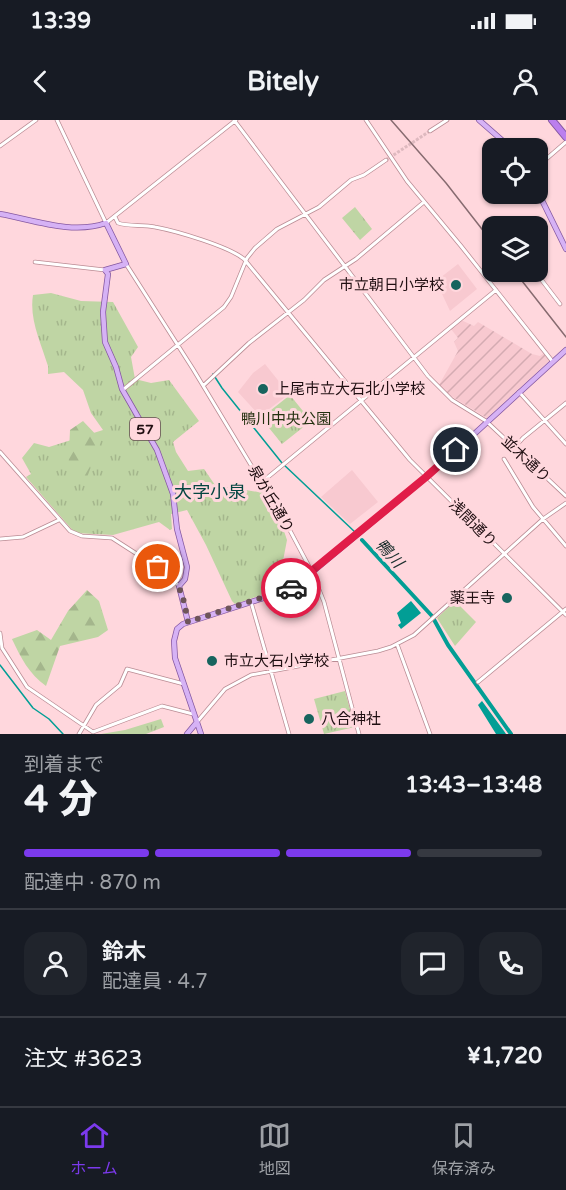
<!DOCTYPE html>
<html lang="ja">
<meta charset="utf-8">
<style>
:root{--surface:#171b24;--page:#20242c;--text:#f1f3f6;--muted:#9ea1a6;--line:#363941;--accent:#7c3aed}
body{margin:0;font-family:"Varela Round","Noto Sans JP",sans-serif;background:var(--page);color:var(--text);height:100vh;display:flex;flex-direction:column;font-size:22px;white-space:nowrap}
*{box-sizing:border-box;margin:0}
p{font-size:20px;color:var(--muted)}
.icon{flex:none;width:33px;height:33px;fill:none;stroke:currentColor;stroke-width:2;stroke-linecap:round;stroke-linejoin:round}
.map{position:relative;height:614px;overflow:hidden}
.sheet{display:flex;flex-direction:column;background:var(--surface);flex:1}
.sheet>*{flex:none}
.controls{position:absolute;left:482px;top:18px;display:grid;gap:12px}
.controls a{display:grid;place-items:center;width:66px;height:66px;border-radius:12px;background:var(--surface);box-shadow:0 2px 4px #0004;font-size:30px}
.pin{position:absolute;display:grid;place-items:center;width:51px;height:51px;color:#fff;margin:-26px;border:3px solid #fff;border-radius:50%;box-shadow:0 2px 6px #0007}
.courier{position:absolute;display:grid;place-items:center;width:60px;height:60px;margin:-30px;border:4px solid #e11d48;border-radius:50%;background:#fff;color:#222;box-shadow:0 2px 8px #0007}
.headline em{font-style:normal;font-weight:800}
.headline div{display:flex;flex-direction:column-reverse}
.headline{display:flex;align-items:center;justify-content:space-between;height:102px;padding:0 24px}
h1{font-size:39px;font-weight:800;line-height:45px}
.bar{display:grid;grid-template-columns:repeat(4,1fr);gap:9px 6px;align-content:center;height:72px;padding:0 24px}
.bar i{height:8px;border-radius:4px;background:var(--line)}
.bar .active{background:var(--accent)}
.bar p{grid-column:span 4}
.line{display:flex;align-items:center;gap:15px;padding:0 24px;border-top:2px solid var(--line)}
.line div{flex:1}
.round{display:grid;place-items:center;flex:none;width:63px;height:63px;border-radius:18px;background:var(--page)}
.status{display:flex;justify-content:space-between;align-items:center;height:42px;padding:0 30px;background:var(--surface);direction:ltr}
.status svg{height:16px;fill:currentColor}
header{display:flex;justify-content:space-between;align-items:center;height:78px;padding:0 24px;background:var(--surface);font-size:27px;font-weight:800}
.dock{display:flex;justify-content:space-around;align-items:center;height:84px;border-top:2px solid var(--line);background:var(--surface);font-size:16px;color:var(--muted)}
.dock a{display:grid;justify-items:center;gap:3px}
.dock .active{color:var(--accent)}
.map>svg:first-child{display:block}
.built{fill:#f8c9d0}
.industrial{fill:url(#industrial-furrows)}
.grass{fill:url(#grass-tufts)}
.forest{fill:url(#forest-firs)}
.water{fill:#029e95}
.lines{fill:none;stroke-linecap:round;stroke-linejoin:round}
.stream{stroke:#029e95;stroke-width:1.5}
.river{stroke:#029e95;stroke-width:4}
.minor-tunnel{stroke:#deb9bf;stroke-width:3;stroke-dasharray:3 1.5;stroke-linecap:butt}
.minor-casing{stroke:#ba8c94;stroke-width:4.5}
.major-casing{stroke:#8558a1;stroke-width:6}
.highway-casing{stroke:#8558a1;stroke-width:8}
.minor{stroke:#fff;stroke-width:3}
.major{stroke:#d6b2f5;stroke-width:4.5}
.highway{stroke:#bb7fee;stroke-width:6}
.rail{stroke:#876b70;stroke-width:1.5}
.done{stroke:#6e5559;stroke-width:6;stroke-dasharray:0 10.8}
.route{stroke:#e11d48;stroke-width:8}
.poi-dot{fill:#17645e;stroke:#ffd7dd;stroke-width:2}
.labels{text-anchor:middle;stroke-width:6;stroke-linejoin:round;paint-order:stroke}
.shield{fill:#ffd7dd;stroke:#634b4f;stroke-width:1.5}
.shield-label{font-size:14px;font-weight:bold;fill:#200f12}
.poi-label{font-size:15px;fill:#200f12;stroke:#ffd7dd;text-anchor:start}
.park-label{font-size:15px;fill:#243110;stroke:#ffd7dd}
.street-label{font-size:15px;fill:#200f12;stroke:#ffd7dd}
.water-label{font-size:16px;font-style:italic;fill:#1a2f2d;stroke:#ffd7dd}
.quarter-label{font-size:18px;fill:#034541;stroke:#ffd7dd}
</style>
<div class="status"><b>13:39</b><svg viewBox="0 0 49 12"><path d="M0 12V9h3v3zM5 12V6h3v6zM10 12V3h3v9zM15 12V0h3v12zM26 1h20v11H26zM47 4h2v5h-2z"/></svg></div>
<header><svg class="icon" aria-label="back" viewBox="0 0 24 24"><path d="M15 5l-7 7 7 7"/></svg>Bitely<svg class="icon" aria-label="person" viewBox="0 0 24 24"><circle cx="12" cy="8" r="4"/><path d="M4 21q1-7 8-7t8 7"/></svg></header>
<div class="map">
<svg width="566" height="614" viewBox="0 0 566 614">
<defs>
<pattern id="industrial-furrows" width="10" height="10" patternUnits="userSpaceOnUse" patternTransform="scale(1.5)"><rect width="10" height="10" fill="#f8c9d0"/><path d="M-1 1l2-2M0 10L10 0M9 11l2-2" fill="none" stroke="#d4abb2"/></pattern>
<pattern id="grass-tufts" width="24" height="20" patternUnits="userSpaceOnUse" patternTransform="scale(1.5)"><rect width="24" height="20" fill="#bfd5a4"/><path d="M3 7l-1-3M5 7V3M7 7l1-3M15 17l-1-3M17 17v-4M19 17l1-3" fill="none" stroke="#a4b68c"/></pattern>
<pattern id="forest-firs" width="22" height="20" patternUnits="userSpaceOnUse" patternTransform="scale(1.5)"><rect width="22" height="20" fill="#bfd5a4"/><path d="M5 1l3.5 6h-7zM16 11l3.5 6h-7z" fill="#a4b68c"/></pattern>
</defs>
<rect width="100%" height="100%" fill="#ffd7dd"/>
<path class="built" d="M458,144l19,25 -27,22 -14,-30z
M265,244l24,30 -29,22 -22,-24 15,-19z
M352,350l26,32 -28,22 -29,-27z"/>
<path class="industrial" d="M461,200l13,6 4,-4 54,32 8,2 4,-3 6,7 -63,58 -39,-24 -9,-9 19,-34 -4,-9 4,-4 -7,-9z"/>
<path class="grass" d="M355,87l17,22 -12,11 -18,-22z
M51,173l30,8 32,1 25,45 -7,10 4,22 16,4 18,-3 30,41 -26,21 3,10 12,19 16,-2 11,16 49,8 16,26 7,21 -5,26 5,20 -52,18 -3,-3 -26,-56 -19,-35 -16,4 1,15 -2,1 -11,-8 -46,13 -38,-2 -49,-56 5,-3 -9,-16 12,-15 15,4 54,-17 -12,-17 -8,-23 -19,-18 -16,2v-8c-7,-23 -19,-47 -15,-71z
M290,275l21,26 -29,23 -21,-26z
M455,481l21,21 -21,24 -18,-28z
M345,571l10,36 -31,7 -10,-35z
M161,599l3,8 -18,7h-45l24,-4z"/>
<path class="forest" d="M83,301l18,19 -15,40 -18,-6 2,-44z
M87,470l12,11 9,29 -10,7 -38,9 -14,40c-17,-12 -25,-28 -34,-47l25,-9 14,10 17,-29z"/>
<path class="water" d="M411,481l10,12 -20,16 -3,-4 3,-2 -4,-10z
M482,581l22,30 2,3h-10l-18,-29z"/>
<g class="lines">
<path class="stream" d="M213,254l9,14 60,75 74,70
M0,545l33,43 16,11 14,15"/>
<path class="river" d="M362,420l70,76 16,29 63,89"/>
<path class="minor-tunnel" d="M386,40l44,-29"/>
<g class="minor-casing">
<path id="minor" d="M57,0l49,103 130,-103
M234,0l194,256 24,24 34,21 80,75
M366,0l41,61 54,65 92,116
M430,11l17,-11
M0,26l36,-26
M537,47l29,-25
M115,97l3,6c11,4 25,1 37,4 21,4 73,19 89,32l166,201 156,155
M35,142l70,8
M126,144l67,105 93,154 26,49 12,30 35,132
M537,154l23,30
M204,265l45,-42 55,-43 20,-20 32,-21 68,-57
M124,269l100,-82 7,-10 16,-39 8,-10 22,-19 42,-22 32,-27 13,-5 22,-15
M519,272l47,52
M514,328l9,-10 43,-35
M0,332l70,79 12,5 30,2 56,36 11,12
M504,339l29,48 33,39
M262,362l234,-192
M0,419l23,-2 36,-17
M251,482l38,132
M0,513l2,15 25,39 66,45 69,-26 31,8
M397,524l33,90
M478,562l88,-73
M197,602l28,-33 26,-14 127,-24 13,-4 23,-12 129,-116 23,-16
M79,614l17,-29 24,-20 7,-16 57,15"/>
</g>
<g class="major-casing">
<path id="major" d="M479,0l32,28
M537,70l29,59
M0,94c34,6 72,21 106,9l20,41 -21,6 3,4 -5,38 2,30 11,25 6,22 35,61 16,44 4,35 10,38 -2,12 -6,7 9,36
M187,614l10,-12
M201,614l-26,-76 -1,-17 3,-12 6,-5 99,-32 16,-8 139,-116 129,-118"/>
</g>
<g class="highway-casing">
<path id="highway" d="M552,0l14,17"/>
</g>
<use href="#minor" class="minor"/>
<use href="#major" class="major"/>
<use href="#highway" class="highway"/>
<path class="rail" d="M391,0l55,63 46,59
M515,152l51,65"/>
</g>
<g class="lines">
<path class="done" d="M158,447c24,15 25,29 30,55l103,-34"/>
<path class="route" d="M291,468l135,-111 30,-27"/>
</g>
<g class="poi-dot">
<circle cx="456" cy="165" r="6"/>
<circle cx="263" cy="269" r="6"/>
<circle cx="507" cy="478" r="6"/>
<circle cx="212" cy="541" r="6"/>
<circle cx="309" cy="599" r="6"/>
</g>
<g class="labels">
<rect class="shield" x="130" y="298" width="30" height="22" rx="4.5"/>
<g class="shield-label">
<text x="145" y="314">57</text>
</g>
<g class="poi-label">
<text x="444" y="170" text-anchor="end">市立朝日小学校</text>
<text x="275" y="274">上尾市立大石北小学校</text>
<text x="495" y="483" text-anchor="end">薬王寺</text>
<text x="224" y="546">市立大石小学校</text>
<text x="321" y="604">八合神社</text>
</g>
<g class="park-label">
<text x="286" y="304">鴨川中央公園</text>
</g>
<g class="street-label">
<text transform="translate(526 339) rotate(43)" y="5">並木通り</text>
<text transform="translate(271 379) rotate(60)" y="5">泉が丘通り</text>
<text transform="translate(473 403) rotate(45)" y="5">浅間通り</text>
</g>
<g class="water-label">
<text transform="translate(390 433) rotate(48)" y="6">鴨川</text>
</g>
<g class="quarter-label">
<text x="210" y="378">大字小泉</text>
</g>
</g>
</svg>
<div class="controls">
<a><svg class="icon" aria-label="locate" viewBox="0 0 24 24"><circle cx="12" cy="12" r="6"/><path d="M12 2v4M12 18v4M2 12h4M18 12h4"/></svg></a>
<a><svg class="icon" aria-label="layers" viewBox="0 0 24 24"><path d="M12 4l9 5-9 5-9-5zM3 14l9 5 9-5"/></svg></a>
</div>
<div class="pin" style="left:158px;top:447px;background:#ea580c"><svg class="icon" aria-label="bag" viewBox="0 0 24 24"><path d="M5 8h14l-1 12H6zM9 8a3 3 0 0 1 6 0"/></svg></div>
<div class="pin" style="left:456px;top:330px;background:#1f2937"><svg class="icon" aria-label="home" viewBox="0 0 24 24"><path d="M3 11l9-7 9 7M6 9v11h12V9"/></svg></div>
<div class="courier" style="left:291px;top:468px"><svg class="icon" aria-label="car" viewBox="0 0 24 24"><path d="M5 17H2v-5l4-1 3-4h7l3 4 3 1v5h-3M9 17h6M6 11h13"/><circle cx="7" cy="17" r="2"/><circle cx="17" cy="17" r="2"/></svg></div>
</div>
<section class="sheet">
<div class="headline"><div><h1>4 分</h1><p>到着まで</p></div><em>13:43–13:48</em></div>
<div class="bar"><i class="active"></i><i class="active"></i><i class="active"></i><i></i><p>配達中 · 870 m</p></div>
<div class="line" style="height:108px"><a class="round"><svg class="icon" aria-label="person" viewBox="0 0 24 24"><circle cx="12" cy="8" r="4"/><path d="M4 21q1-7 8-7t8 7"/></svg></a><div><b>鈴木</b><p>配達員 · 4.7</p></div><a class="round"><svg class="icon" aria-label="chat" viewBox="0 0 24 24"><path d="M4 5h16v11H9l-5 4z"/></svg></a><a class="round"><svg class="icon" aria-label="phone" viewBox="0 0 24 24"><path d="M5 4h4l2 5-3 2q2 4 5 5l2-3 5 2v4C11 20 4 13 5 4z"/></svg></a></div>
<div class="line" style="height:78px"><div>注文 #3623</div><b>¥1,720</b></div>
</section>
<nav class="dock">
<a class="active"><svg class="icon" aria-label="home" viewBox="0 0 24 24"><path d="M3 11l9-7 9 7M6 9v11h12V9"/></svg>ホーム</a>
<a><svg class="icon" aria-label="map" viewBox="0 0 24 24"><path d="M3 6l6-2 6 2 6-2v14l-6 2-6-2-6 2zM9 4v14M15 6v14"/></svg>地図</a>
<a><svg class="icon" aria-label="saved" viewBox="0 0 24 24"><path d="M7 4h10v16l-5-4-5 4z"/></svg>保存済み</a>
</nav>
